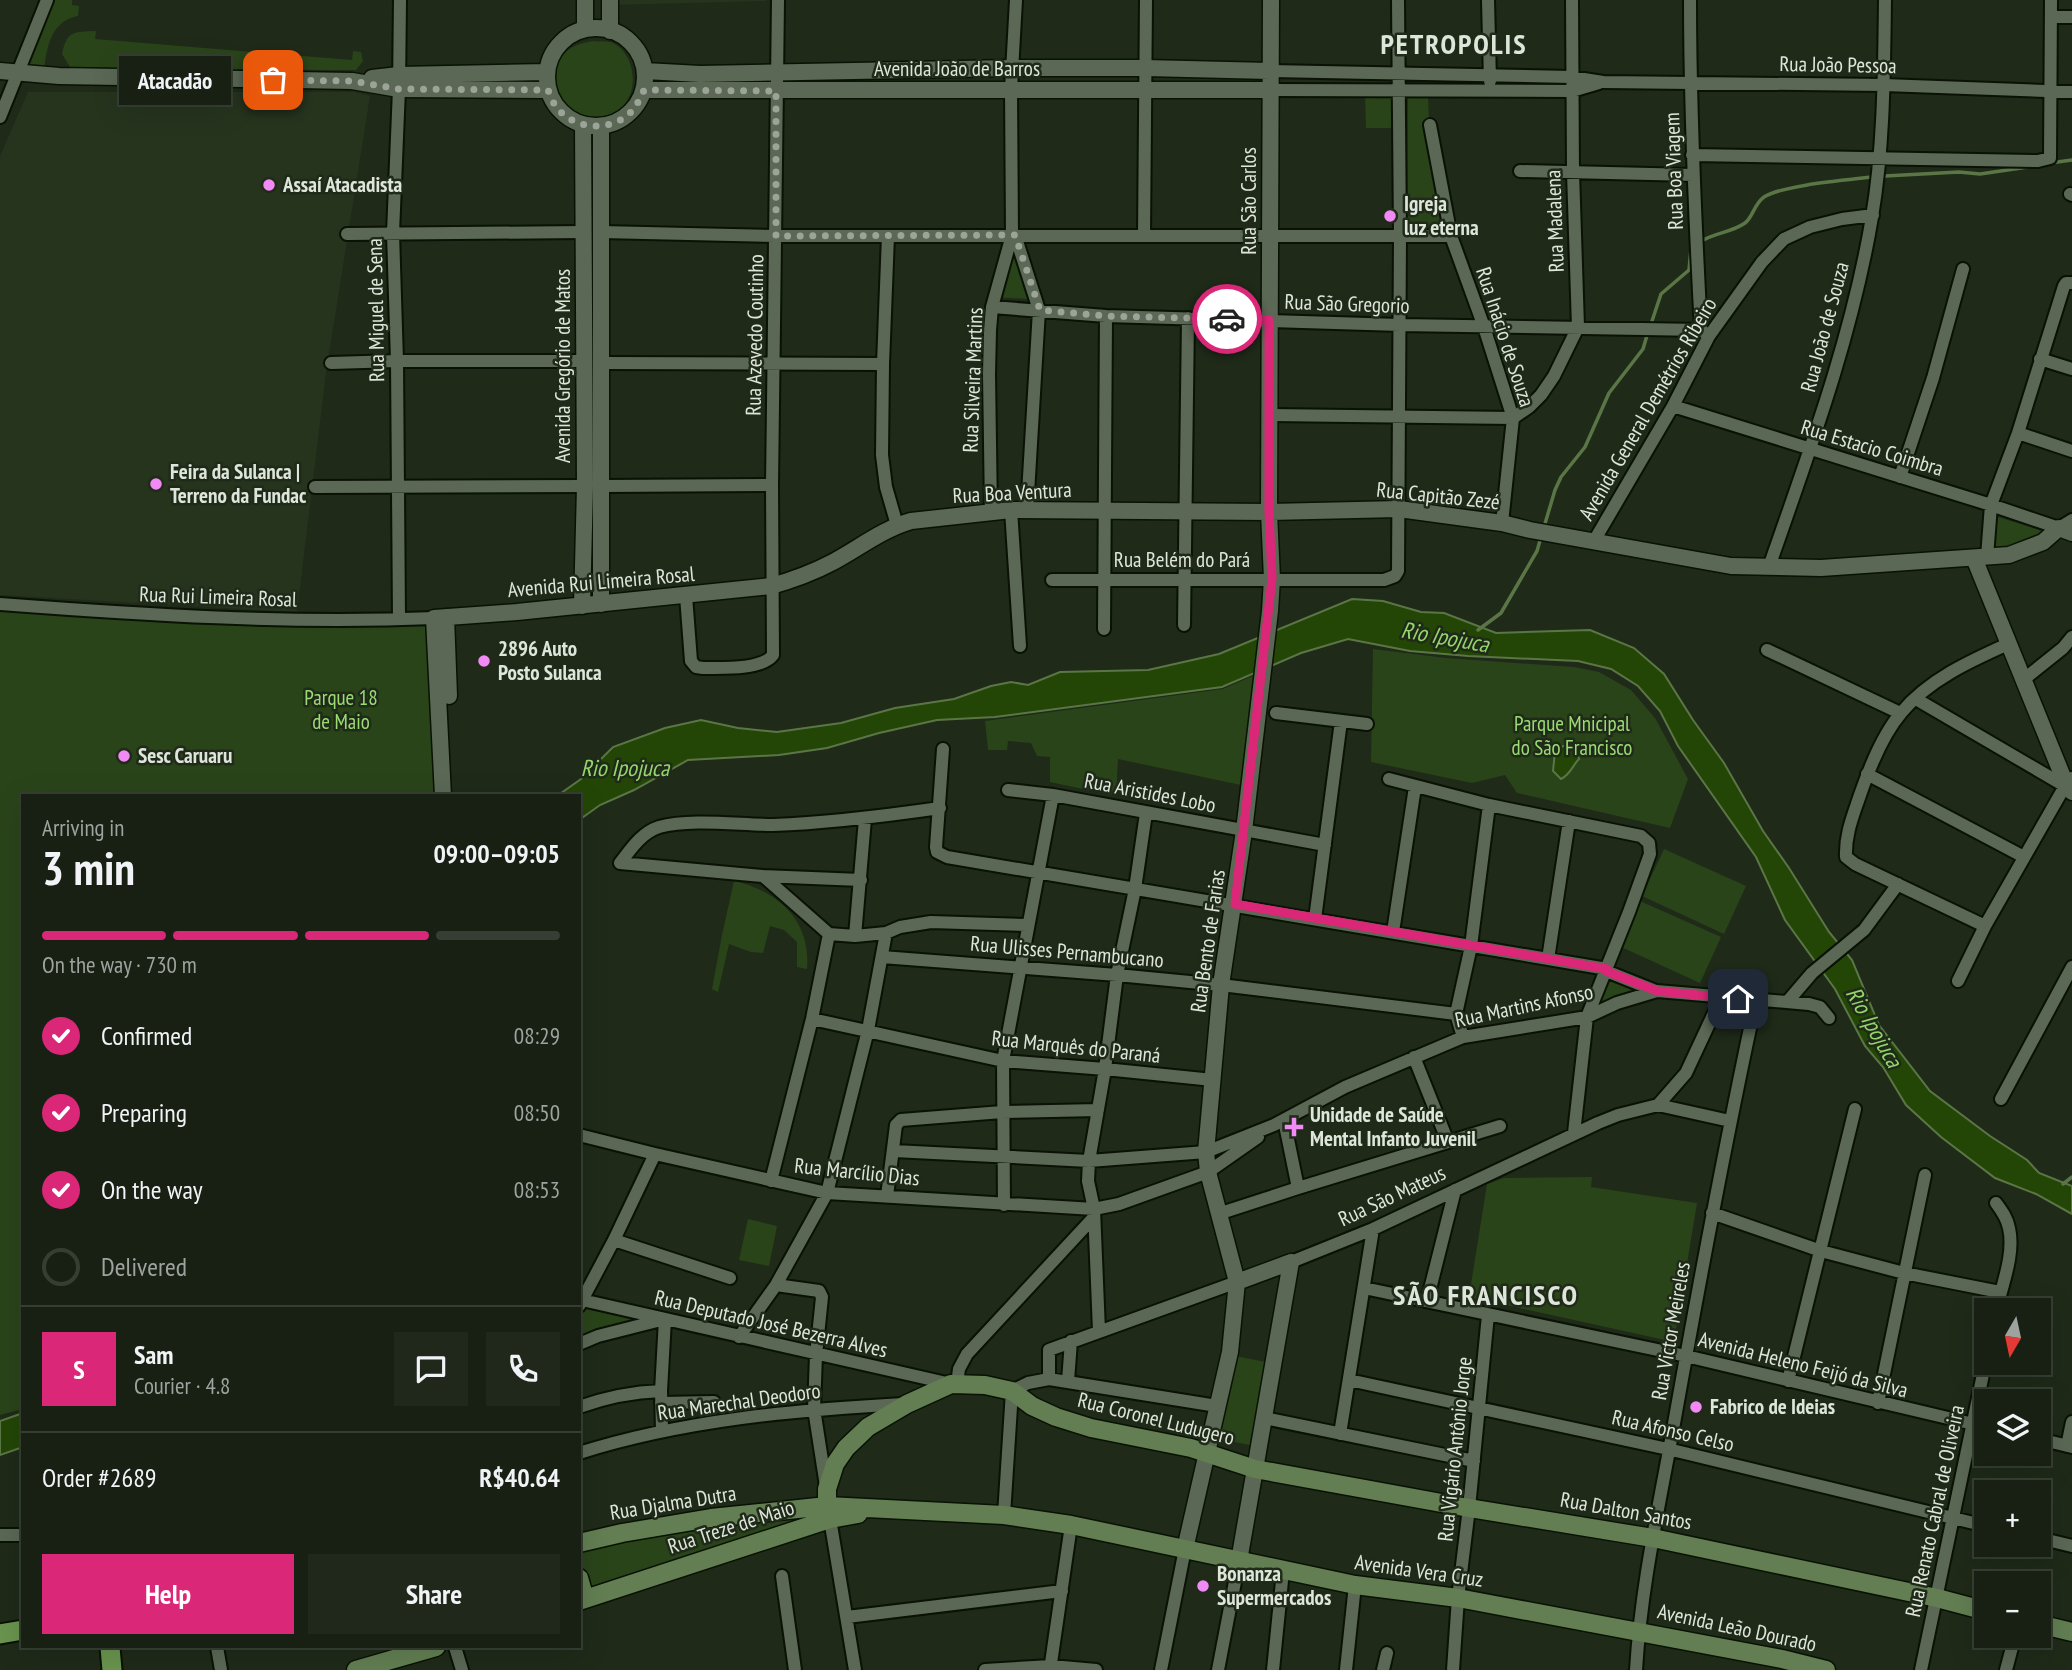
<!DOCTYPE html>
<meta charset="utf-8">
<style>
:root{--surface:#172013;--page:#20281c;--text:#f1f3f6;--muted:#9ea3a0;--line:#363e33;--accent:#db2777}
body{margin:0;font-family:"PT Sans Narrow",sans-serif;background:var(--page);color:var(--text);height:100vh;display:flex;flex-direction:column;font-size:26px;white-space:nowrap}
*{box-sizing:border-box;margin:0}
p{font-size:23px;color:var(--muted)}
.icon{flex:none;width:38px;height:38px;fill:none;stroke:currentColor;stroke-width:2;stroke-linecap:round;stroke-linejoin:round}
.map{position:relative;flex:1;overflow:hidden}
.details{position:absolute;left:21px;top:794px;width:560px;height:854px;display:flex;flex-direction:column;background:var(--surface);border-radius:0px;box-shadow:0 7px 28px #0002,0 0 0 2px var(--line)}
.details>*{flex:none}
.needle{width:46px;rotate:189deg}
.buttons{position:absolute;left:1974px;top:1298px;display:grid;gap:14px}
.buttons a{display:grid;place-items:center;width:77px;height:77px;border-radius:0px;background:var(--surface);box-shadow:0 7px 28px #0002,0 0 0 2px var(--line);font-size:35px}
.pin{position:absolute;display:grid;place-items:center;width:60px;height:60px;color:#fff;margin:-30px;border-radius:14px;box-shadow:0 4px 10px #0006}
.courier{position:absolute;display:grid;place-items:center;width:70px;height:70px;margin:-35px;border:5px solid #db2777;border-radius:50%;background:#fff;color:#222;box-shadow:0 2px 9px #0007}
.bubble{position:absolute;height:49px;border-radius:0px;background:var(--surface);box-shadow:0 7px 28px #0002,0 0 0 2px var(--line);font-size:23px;font-weight:600;line-height:49px;text-align:center}
.summary em{font-style:normal;font-weight:600}
.summary div{display:flex;flex-direction:column-reverse}
.summary{display:flex;align-items:center;justify-content:space-between;height:119px;padding:0 21px}
h1{font-size:46px;font-weight:600;line-height:52px}
.bar{display:grid;grid-template-columns:repeat(4,1fr);gap:10px 7px;align-content:center;height:84px;padding:0 21px}
.bar i{height:9px;border-radius:5px;background:var(--line)}
.bar .on{background:var(--accent)}
.bar p{grid-column:span 4}
.line{display:flex;align-items:center;gap:18px;padding:0 21px;border-top:2px solid var(--line)}
.line div{flex:1}
.round{display:grid;place-items:center;flex:none;width:74px;height:74px;border-radius:0px;background:var(--page)}
ol{padding:0 21px;list-style:none}
li{display:flex;align-items:center;gap:21px;height:77px}
li p{margin-inline-start:auto}
li .icon{padding:7px;border-radius:50%;background:var(--accent);color:#fff;stroke-width:4}
li:last-child{color:var(--muted)}
li i{width:38px;height:38px;border:4px solid var(--line);border-radius:50%}
.cta{display:flex;gap:14px;margin-top:auto;padding:14px 21px}
.cta a{flex:1;height:80px;border-radius:0px;background:var(--accent);color:#fff;font-size:28px;font-weight:600;line-height:80px;text-align:center}
.cta a+a{background:var(--page);color:var(--text)}
.map>svg:first-child{display:block}
.built{fill:#26341e}
.green{fill:#2a441a}
.water{fill:#234606;stroke:#5b7646;stroke-width:2}
.lines{fill:none;stroke-linecap:round;stroke-linejoin:round}
.stream{stroke:#5b7646;stroke-width:3.5}
.minor-casing{stroke:#091204;stroke-width:16}
.tertiary-casing{stroke:#091204;stroke-width:19}
.secondary-casing{stroke:#091204;stroke-width:21}
.primary-casing{stroke:#091204;stroke-width:23}
.minor{stroke:#5b6855;stroke-width:12}
.tertiary{stroke:#5b6855;stroke-width:16}
.secondary{stroke:#627e52;stroke-width:18}
.primary{stroke:#69944e;stroke-width:19}
.done{stroke:#9ba496;stroke-width:7;stroke-dasharray:0 12.6}
.route{stroke:#db2777;stroke-width:9}
.poi-dot{fill:#f18af4;stroke:#1f2a19;stroke-width:2.5}
.labels{text-anchor:middle;stroke-width:5;stroke-linejoin:round;paint-order:stroke}
.street-label{font-size:21px;fill:#dee5da;stroke:#1f2a19}
.poi-label{font-size:21px;font-weight:bold;fill:#dee5da;stroke:#1f2a19;text-anchor:start}
.park-label{font-size:21px;fill:#9adc73;stroke:#1f2a19}
.water-label{font-size:23px;font-style:italic;fill:#94d56c;stroke:#1f2a19}
.district-label{font-size:28px;font-weight:bold;letter-spacing:2px;fill:#dee5da;stroke:#1f2a19}
</style>
<div class="map">
<svg width="2072" height="1670" viewBox="0 0 2072 1670">
<rect width="100%" height="100%" fill="#1f2a19"/>
<path class="built" d="M612,0h154v1l-154,4z
M28,92h326l16,4 -44,277 -29,239 -297,-17v-439z"/>
<path class="green" d="M50,0h22v5l7,1 -1,10c-27,5 -31,30 -34,54l-19,-5z
M96,31l-1,8 257,21 1,-9 8,1 2,9 -7,9 -280,-1 -6,-2 -8,-13c5,-24 12,-22 34,-23z
M593,41c5,1 12,0 17,1 21,7 28,37 19,55 -5,12 -16,21 -28,23 -46,7 -64,-59 -24,-75 5,-2 11,-3 16,-4z
M1408,92l20,1 1,32 18,102h-40z
M1365,93h28l1,35h-28z
M1011,236l18,63 -36,-2z
M1998,517l51,16 -66,23z
M0,611l263,13 170,2 7,170h-417v613l-23,6z
M1373,649l73,9 128,9 25,5 32,18 24,28 33,61 -18,49 -153,-35 -12,-18 -33,8 -101,-21z
M1257,674l-16,111 -123,-26 -2,37 -66,-14v-25l-13,-1 -6,-13 -23,-2 -1,9h-19l-3,-29 238,-32z
M1664,849l82,37 -22,48 -82,-38z
M734,881c45,10 77,40 73,88l-10,-2v-25l-13,-12 -14,-4 -7,27 -12,-1 -22,-8 -11,48 -6,-3 10,-54z
M1640,901l81,36 -21,46 -81,-37z
M1611,975l35,17 -49,20z
M1592,1177l-1,10 106,16 -23,139 -205,-45 18,-113 17,-6z
M748,1219l29,7 -8,40 -30,-6z
M585,1306l61,17 -67,18v-25z
M1230,1355l41,8 -16,83 -41,-8z
M809,1508l7,9 -234,80 -3,-10v-41z"/>
<path class="water" d="M1352,599l31,2 38,11 23,1 52,20 94,-3 44,18 30,26 29,46 31,43 39,68 26,37 40,64 23,28 27,65 51,66 60,45 37,24 12,13 33,13v28l-36,-20 -41,-16 -54,-41 -35,-32 -23,-38 -18,-21 -30,-57 -50,-69 -29,-63 -78,-111 -18,-35 -22,-25 -27,-17 -33,-8 -110,-5 -58,-5 -62,-12 -47,14 -79,34 -227,30 -58,3 -58,13 -52,15 -48,7 -91,5 -54,30 -34,15 -21,15v-24h-22l24,-17 32,-32 52,-19 36,-8 37,8 39,4 64,-9 54,-15 59,-9 37,-13 20,-4 17,3 32,-13 88,-2 71,-16z
M1563,746h6l8,4 2,9c-7,7 -8,15 -18,20l-8,-8 2,-19z
M23,1413v34l-23,8v-34z"/>
<g class="lines">
<path class="stream" d="M2050,163l22,-3
M1885,176l74,-4 21,2 48,-7
M1700,242c15,-10 31,-9 45,-19 8,-6 9,-19 19,-26 19,-12 83,-17 108,-20
M1651,324l10,-30 28,-24 2,-21
M1544,527l11,-37 6,-13 24,-30 24,-54 34,-44 5,-17
M1478,630l23,-17 36,-62 4,-14
M2063,1184l9,-7"/>
<g class="minor-casing">
<path id="minor" d="M1488,0l2,81
M1690,0c0,110 5,220 11,330l4,3
M2051,17h21
M1270,71l301,6 32,5 281,3 188,7
M1270,90l302,1 27,-8
M0,117l47,-117
M1430,125l21,111 33,91 29,91 -11,105
M1692,155l346,6 12,-3 1,-158
M1520,171l173,4
M2070,194l2,1
M602,232l174,4h675
M347,234l236,-2
M1015,235l24,75 -12,200
M888,236l-5,128 -1,91 4,32 11,38
M1144,236l2,-236
M992,307l114,9 294,9 301,5
M2040,359l32,10
M331,363l66,-2h188
M602,363l281,1
M1673,406l318,99 68,23 13,-8
M1269,415l244,3
M1513,418l16,-11 12,-12 13,-19 24,-49 -5,-155 -1,-172
M2018,433l54,18
M1900,477l33,-99 30,-109
M602,486l170,-1
M315,487l270,-1
M1011,510l9,136
M991,512l-2,-138 1,-44 2,-23 20,-72 -1,-146 5,-89
M1594,541l79,-135 36,-70 53,-74 22,-23 26,-12 32,-8 31,-4
M1987,557l4,-52 27,-72 46,-147 2,-3h6
M1769,567c40,-115 83,-230 103,-350 12,-71 12,-145 13,-217
M1052,580h332l11,-4 3,-5 2,-335 -2,-236
M686,596l5,65 5,6 7,1c19,0 59,2 70,-13l-1,-170 6,-485
M0,604c144,11 289,20 434,14
M399,619l-2,-258 -4,-128 6,-144 1,-89
M1184,625l4,-307
M1104,629l2,-313
M1767,650l133,63
M2023,680l40,-32 9,-11
M1916,699l149,87
M1276,713l91,11
M943,749l-7,98 1,5 10,5 660,112
M1867,774l157,83
M1389,779l100,26 152,31 8,7 1,11 -21,58 -42,105 -13,116
M1008,790l45,5 272,50
M620,863c11,-14 21,-30 39,-36 32,-9 80,-2 114,-2 56,-2 111,-9 167,-17
M620,863l142,13 99,4
M763,876l66,58
M1315,919l26,-198
M1985,926l-130,-62 -9,-7c-1,-23 7,-41 14,-62 9,-26 23,-61 41,-82 27,-33 69,-52 107,-69
M1393,932l22,-145
M829,934l26,2 31,-3 14,-6 31,-5 97,3
M855,936l10,-117
M882,957l235,18 104,10 235,29
M1548,959l21,-138
M1606,971l50,20
M1958,981l27,-55 80,-140 7,-8
M1788,1001l24,-28 52,-43 34,-46
M812,1019l191,42 102,8 108,11
M1463,1037l-7,-23 15,-68 18,-141
M1414,1057l34,85
M2001,1099l71,-132
M1658,1105l72,16
M1284,1120l14,68
M579,1135l76,19 172,39 267,16 25,-5 89,-32 50,-35
M894,1151l195,10 117,-9 68,-27 71,-38 118,-50 124,-20 30,-14 40,-12 152,13 11,3 9,11
M771,1181l41,-162 17,-85
M887,1196l9,-71 5,-5 101,-8 96,-2
M1004,1205l-1,-144 50,-266
M1712,1213l109,38 83,22 96,19
M1218,1214l80,-26 202,-62
M614,1240l116,38
M1291,1262l82,-33 225,-106 20,-8 40,-10 28,-32 35,-75
M776,1285l43,6 3,6 -6,58 -2,54 12,77
M1364,1288l322,68 300,71
M582,1300l369,84
M1427,1301l28,-111
M579,1306l35,-66 41,-86
M1996,1311c6,-26 19,-57 13,-83 -2,-10 -7,-17 -13,-25
M1099,1331l-5,-122 -6,-28 1,-20 16,-92 12,-94 18,-86 11,-76
M739,1337l37,-52 51,-92 41,-163 18,-97
M579,1344l19,-8 67,-17 -4,72 1,40
M1049,1379v-29l188,-68
M1349,1380l319,69 318,77
M1068,1381l3,-40
M1788,1381l67,-272
M957,1384l2,-15 8,-15 127,-137
M661,1403l53,-1
M1878,1403l47,-228
M579,1407c28,-10 53,-15 82,-16
M1264,1418l210,43
M1340,1434l33,-205
M2039,1439l33,8
M2067,1446l5,-24
M579,1453c104,-33 216,-43 324,-49
M1004,1515l8,-124 16,-8 21,-4 168,27
M830,1519l25,151
M0,1535h23
M2039,1538l33,8
M782,1576l13,94
M847,1617l215,-26
M217,1647l4,23
M455,1647l7,23
M985,1670l66,-4 45,4
M1050,1670l21,-145
M1161,1670l24,-121
M1218,1670l21,-109
M1273,1670l10,-99
M1346,1670l9,-85
M1383,1670l4,-17
M1453,1670l5,-72 11,-90 19,-193
M1636,1670c5,-85 24,-168 39,-252 25,-140 51,-279 81,-418
M1921,1670l65,-310
M2006,1670l9,-34"/>
</g>
<g class="tertiary-casing">
<path id="tertiary" d="M610,0v31
M547 77a49 49 0 1 1 98 0a49 49 0 1 1-98 0Z
M585,29v-29
M0,71l59,5 293,5 47,8 149,1
M645,71l55,3 311,-6h134l125,3
M372,78l27,-3 147,-3
M644,90h626
M1974,558l89,219 9,15
M601,604v-478
M582,606l3,-120 -2,-361
M446,617l3,79
M443,796l-9,-178 83,-6 254,-26c22,-6 43,-14 62,-24 26,-14 50,-33 78,-41l100,-11 258,2 130,-3 103,14 28,7 201,36 90,2 188,-13 34,-13 16,-14 13,5
M1237,1282l54,-20
M1185,1549l45,-197 7,-70 -29,-110 -2,-20 15,-167 23,-154 26,-220 2,-32 -3,-67 2,-512
M1239,1561l52,-299"/>
</g>
<g class="secondary-casing">
<path id="secondary" d="M827,1506v-17l8,-25 11,-16 22,-21 39,-23 44,-20 34,1 27,6 20,15 24,11 35,11 100,20 64,21 214,39 184,30 284,60 49,13
M579,1543l43,-10 89,-15 116,-12 177,9 67,10 284,60 103,13 324,61 44,11
M579,1578l6,21
M579,1601l251,-82 28,-5
M2039,1624l33,8
M356,1670l80,-23"/>
</g>
<g class="primary-casing">
<path id="primary" d="M0,1634l23,-4
M110,1647l2,23"/>
</g>
<use href="#minor" class="minor"/>
<use href="#tertiary" class="tertiary"/>
<use href="#secondary" class="secondary"/>
<use href="#primary" class="primary"/>
</g>
<g class="lines">
<path class="done" d="M273,80l79,1 47,8 149,1c2,5 4,11 7,15 16,24 53,28 74,9 7,-7 11,-15 15,-24l132,1v145l239,-1 25,75 66,6 121,3"/>
<path class="route" d="M1227,319l42,1v192l3,67 -37,325 372,65 -1,2 51,20 81,8"/>
</g>
<g class="poi-dot">
<circle cx="269" cy="185" r="7"/>
<circle cx="1390" cy="216" r="7"/>
<circle cx="156" cy="484" r="7"/>
<circle cx="484" cy="661" r="7"/>
<circle cx="124" cy="756" r="7"/>
<path d="M1290.5 1116.5h7v7h7v7h-7v7h-7v-7h-7v-7h7z"/>
<circle cx="1696" cy="1407" r="7"/>
<circle cx="1203" cy="1586" r="7"/>
</g>
<g class="labels">
<g class="street-label">
<text transform="translate(1838 65) rotate(1)" y="7">Rua João Pessoa</text>
<text x="957" y="76">Avenida João de Barros</text>
<text transform="translate(1674 171) rotate(-92)" y="7">Rua Boa Viagem</text>
<text transform="translate(1249 201) rotate(-90)" y="7">Rua São Carlos</text>
<text transform="translate(1555 221) rotate(-92)" y="7">Rua Madalena</text>
<text transform="translate(1347 304) rotate(2)" y="7">Rua São Gregorio</text>
<text transform="translate(376 310) rotate(-91)" y="7">Rua Miguel de Sena</text>
<text transform="translate(1825 327) rotate(-75)" y="7">Rua João de Souza</text>
<text transform="translate(755 335) rotate(-89)" y="7">Rua Azevedo Coutinho</text>
<text transform="translate(1505 337) rotate(72)" y="7">Rua Inácio de Souza</text>
<text transform="translate(563 366) rotate(-90)" y="7">Avenida Gregório de Matos</text>
<text transform="translate(973 380) rotate(-88)" y="7">Rua Silveira Martins</text>
<text transform="translate(1648 409) rotate(-60)" y="7">Avenida General Demétrios Ribeiro</text>
<text transform="translate(1872 448) rotate(17)" y="7">Rua Estacio Coimbra</text>
<text transform="translate(1012 493) rotate(-3)" y="7">Rua Boa Ventura</text>
<text transform="translate(1438 496) rotate(6)" y="7">Rua Capitão Zezé</text>
<text x="1182" y="567">Rua Belém do Pará</text>
<text transform="translate(601 582) rotate(-5)" y="7">Avenida Rui Limeira Rosal</text>
<text transform="translate(218 597) rotate(2)" y="7">Rua Rui Limeira Rosal</text>
<text transform="translate(1150 793) rotate(11)" y="7">Rua Aristides Lobo</text>
<text transform="translate(1208 941) rotate(-82)" y="7">Rua Bento de Farias</text>
<text transform="translate(1067 952) rotate(5)" y="7">Rua Ulisses Pernambucano</text>
<text transform="translate(1524 1006) rotate(-12)" y="7">Rua Martins Afonso</text>
<text transform="translate(1076 1047) rotate(6)" y="7">Rua Marquês do Paraná</text>
<text transform="translate(857 1172) rotate(6)" y="7">Rua Marcílio Dias</text>
<text transform="translate(1392 1196) rotate(-25)" y="7">Rua São Mateus</text>
<text transform="translate(771 1324) rotate(13)" y="7">Rua Deputado José Bezerra Alves</text>
<text transform="translate(1671 1331) rotate(-80)" y="7">Rua Victor Meireles</text>
<text transform="translate(1803 1365) rotate(14)" y="7">Avenida Heleno Feijó da Silva</text>
<text transform="translate(739 1402) rotate(-8)" y="7">Rua Marechal Deodoro</text>
<text transform="translate(1156 1419) rotate(14)" y="7">Rua Coronel Ludugero</text>
<text transform="translate(1673 1431) rotate(13)" y="7">Rua Afonso Celso</text>
<text transform="translate(1455 1449) rotate(-84)" y="7">Rua Vigário Antônio Jorge</text>
<text transform="translate(673 1503) rotate(-9)" y="7">Rua Djalma Dutra</text>
<text transform="translate(1626 1511) rotate(10)" y="7">Rua Dalton Santos</text>
<text transform="translate(1935 1511) rotate(-78)" y="7">Rua Renato Cabral de Oliveira</text>
<text transform="translate(731 1527) rotate(-18)" y="7">Rua Treze de Maio</text>
<text transform="translate(1419 1571) rotate(8)" y="7">Avenida Vera Cruz</text>
<text transform="translate(1737 1628) rotate(12)" y="7">Avenida Leão Dourado</text>
</g>
<g class="poi-label">
<text x="283" y="192">Assaí Atacadista</text>
<text x="1404" y="211">Igreja<tspan x="1404" dy="24">luz eterna</tspan></text>
<text x="170" y="479">Feira da Sulanca |<tspan x="170" dy="24">Terreno da Fundac</tspan></text>
<text x="498" y="656">2896 Auto<tspan x="498" dy="24">Posto Sulanca</tspan></text>
<text x="138" y="763">Sesc Caruaru</text>
<text x="1310" y="1122">Unidade de Saúde<tspan x="1310" dy="24">Mental Infanto Juvenil</tspan></text>
<text x="1710" y="1414">Fabrico de Ideias</text>
<text x="1217" y="1581">Bonanza<tspan x="1217" dy="24">Supermercados</tspan></text>
</g>
<g class="park-label">
<text x="341" y="705">Parque 18<tspan x="341" dy="24">de Maio</tspan></text>
<text x="1572" y="731">Parque Mnicipal<tspan x="1572" dy="24">do São Francisco</tspan></text>
</g>
<g class="water-label">
<text transform="translate(1445 637) rotate(10)" y="8">Rio Ipojuca</text>
<text x="625" y="776">Rio Ipojuca</text>
<text transform="translate(1874 1027) rotate(60)" y="8">Rio Ipojuca</text>
</g>
<g class="district-label">
<text x="1454" y="54">PETROPOLIS</text>
<text x="1486" y="1305">SÃO FRANCISCO</text>
</g>
</g>
</svg>
<div class="buttons">
<a><svg class="needle" viewBox="-14 -14 28 28"><path d="M0-13l5 13h-10z" fill="#e53935"/><path d="M0 13l5-13h-10z" fill="#9ea3a0"/></svg></a>
<a><svg class="icon" aria-label="layers" viewBox="0 0 24 24"><path d="M12 4l9 5-9 5-9-5zM3 14l9 5 9-5"/></svg></a>
<a>+</a>
<a>−</a>
</div>
<div class="pin" style="left:273px;top:80px;background:#ea580c"><svg class="icon" aria-label="bag" viewBox="0 0 24 24"><path d="M5 8h14l-1 12H6zM9 8a3 3 0 0 1 6 0"/></svg></div>
<div class="pin" style="left:1738px;top:999px;background:#1f2937"><svg class="icon" aria-label="home" viewBox="0 0 24 24"><path d="M3 11l9-7 9 7M6 9v11h12V9"/></svg></div>
<div class="courier" style="left:1227px;top:319px"><svg class="icon" aria-label="car" viewBox="0 0 24 24"><path d="M5 17H2v-5l4-1 3-4h7l3 4 3 1v5h-3M9 17h6M6 11h13"/><circle cx="7" cy="17" r="2"/><circle cx="17" cy="17" r="2"/></svg></div>
<div class="bubble" style="left:119px;top:56px;width:112px">Atacadão</div>
<section class="details">
<div class="summary"><div><h1>3 min</h1><p>Arriving in</p></div><em>09:00–09:05</em></div>
<div class="bar"><i class="on"></i><i class="on"></i><i class="on"></i><i></i><p>On the way · 730 m</p></div>
<ol>
<li><svg class="icon" aria-label="check" viewBox="0 0 24 24"><path d="M5 12l5 5 9-10"/></svg>Confirmed<p>08:29</p></li>
<li><svg class="icon" aria-label="check" viewBox="0 0 24 24"><path d="M5 12l5 5 9-10"/></svg>Preparing<p>08:50</p></li>
<li><svg class="icon" aria-label="check" viewBox="0 0 24 24"><path d="M5 12l5 5 9-10"/></svg>On the way<p>08:53</p></li>
<li><i></i>Delivered</li>
</ol>
<div class="line" style="height:126px"><b class="round" style="background:var(--accent);color:#fff">S</b><div><b>Sam</b><p>Courier · 4.8</p></div><a class="round"><svg class="icon" aria-label="chat" viewBox="0 0 24 24"><path d="M4 5h16v11H9l-5 4z"/></svg></a><a class="round"><svg class="icon" aria-label="phone" viewBox="0 0 24 24"><path d="M5 4h4l2 5-3 2q2 4 5 5l2-3 5 2v4C11 20 4 13 5 4z"/></svg></a></div>
<div class="line" style="height:91px"><div>Order #2689</div><b>R$40.64</b></div>
<div class="cta"><a>Help</a><a>Share</a></div>
</section>
</div>
